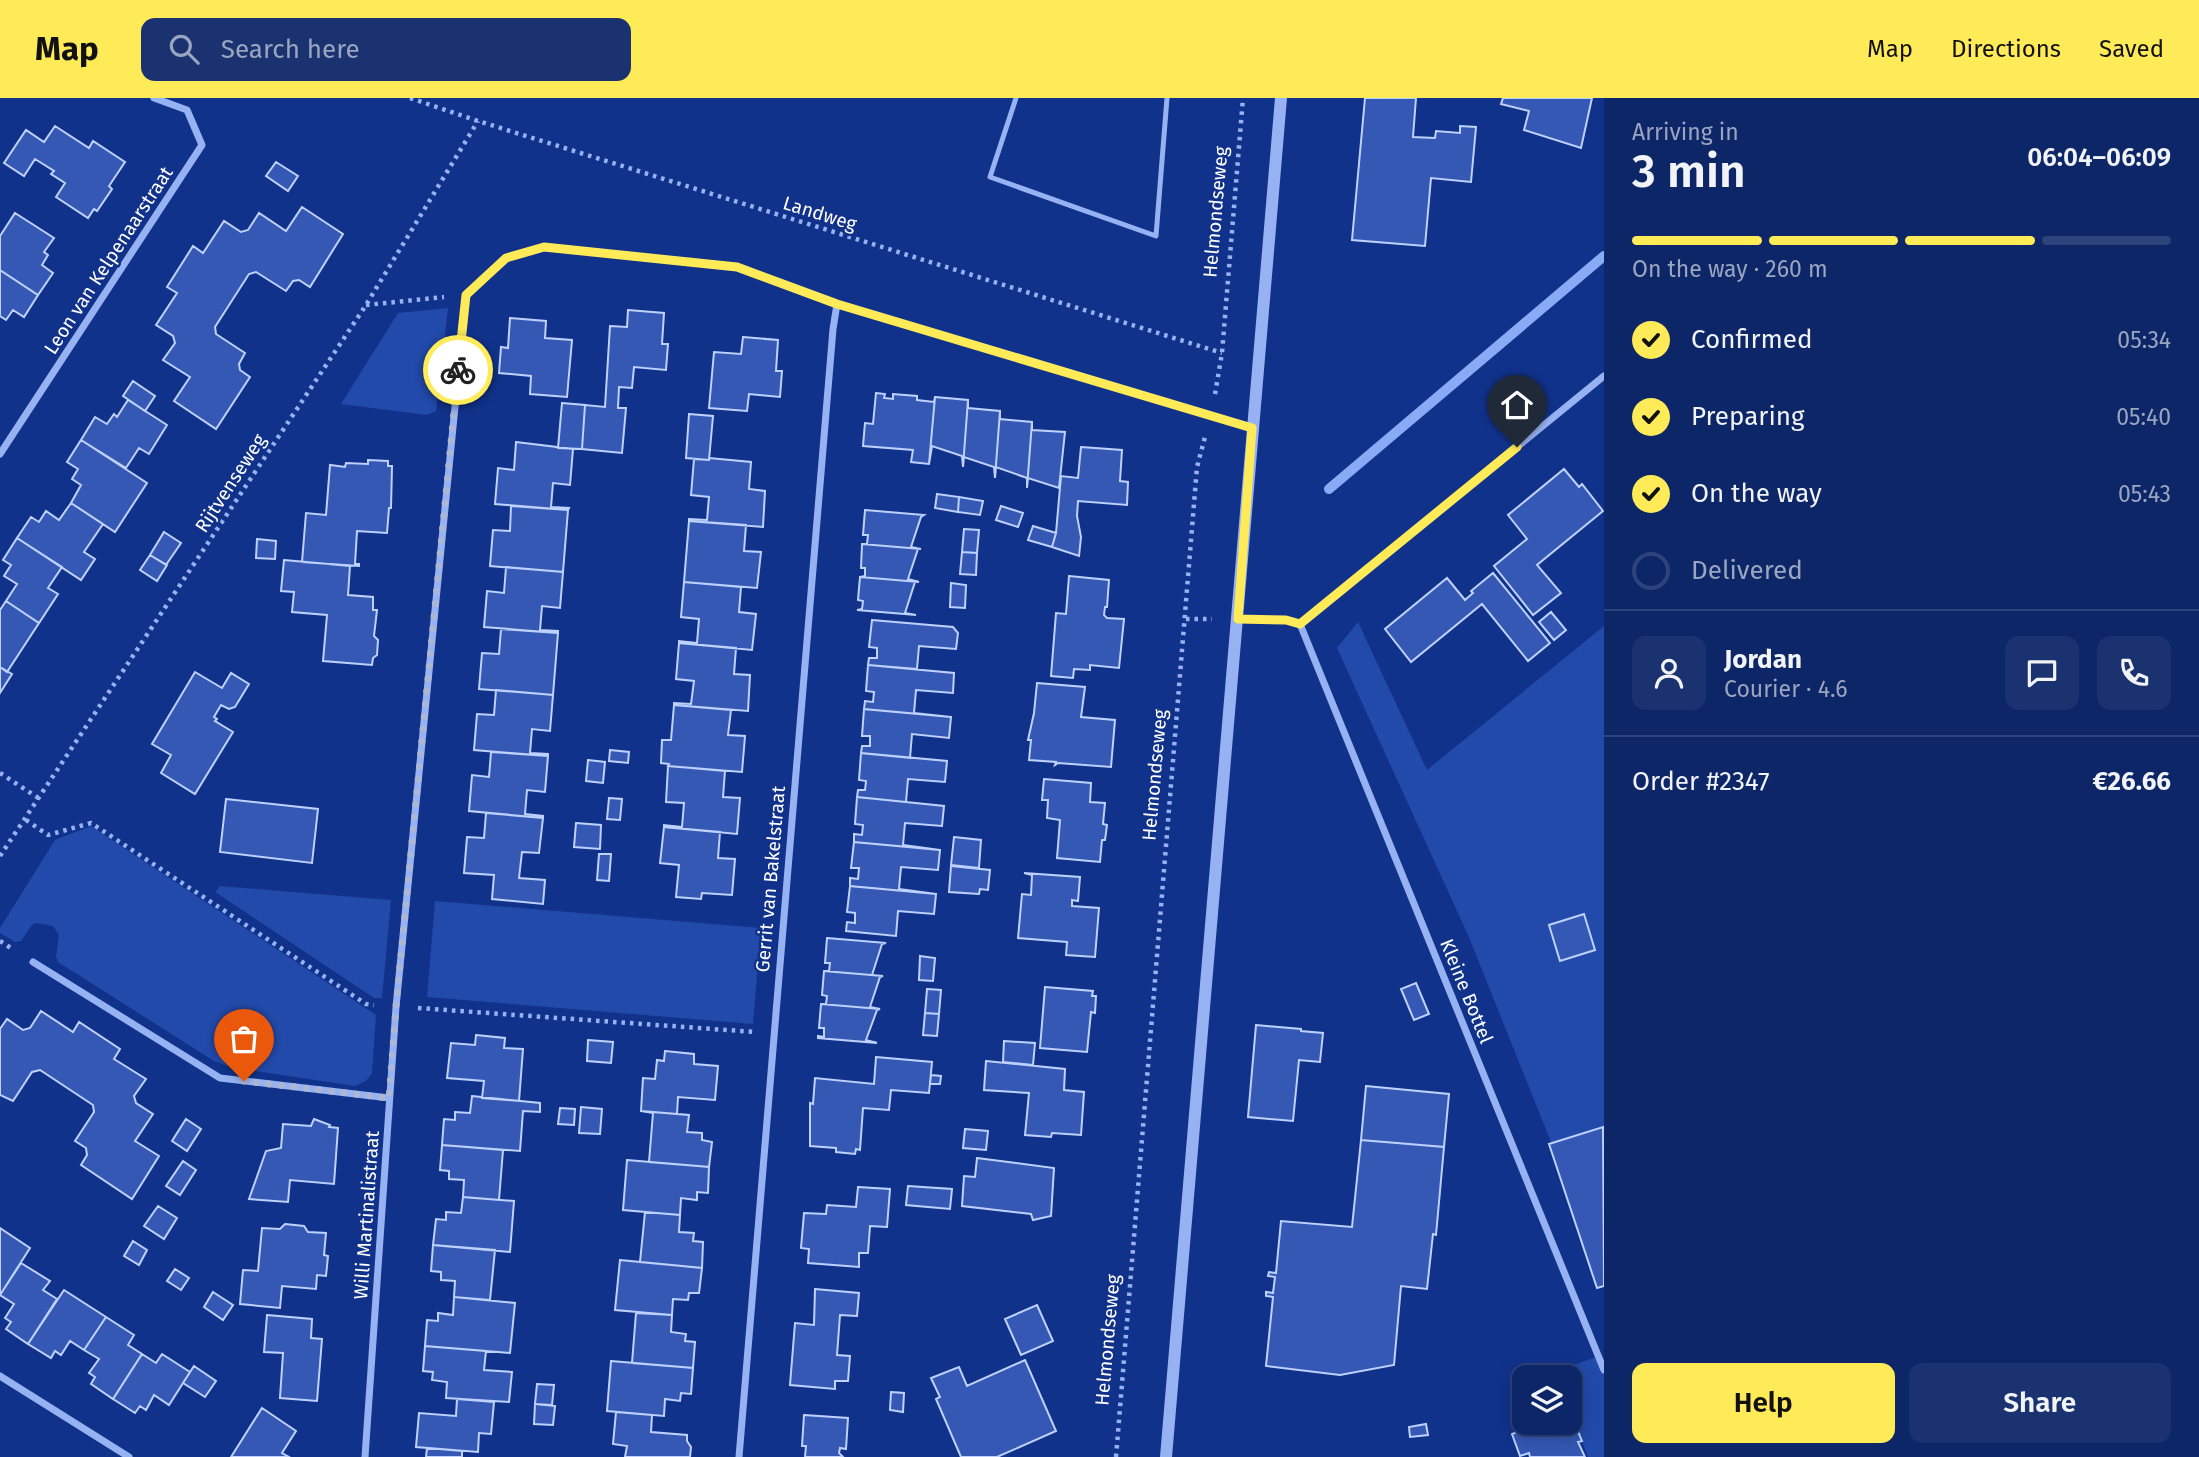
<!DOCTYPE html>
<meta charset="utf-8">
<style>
:root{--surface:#0d2668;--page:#1b3271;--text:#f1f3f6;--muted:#9aa5c0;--line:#2d437c;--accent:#ffea58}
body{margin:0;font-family:"Fira Sans",sans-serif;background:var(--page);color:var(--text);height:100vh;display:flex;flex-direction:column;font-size:26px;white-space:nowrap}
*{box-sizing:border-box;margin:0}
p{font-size:23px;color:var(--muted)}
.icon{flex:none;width:38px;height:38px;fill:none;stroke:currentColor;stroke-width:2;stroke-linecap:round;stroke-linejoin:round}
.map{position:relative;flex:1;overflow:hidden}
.panel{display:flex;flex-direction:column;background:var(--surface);width:595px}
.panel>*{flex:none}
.controls{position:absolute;left:1512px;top:1267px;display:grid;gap:14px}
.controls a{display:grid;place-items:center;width:70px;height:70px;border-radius:14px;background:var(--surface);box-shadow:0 4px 18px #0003,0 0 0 2px var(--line);font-size:35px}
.pin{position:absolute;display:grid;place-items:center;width:60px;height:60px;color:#fff;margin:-72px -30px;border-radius:50% 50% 50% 0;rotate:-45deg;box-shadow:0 0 7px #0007}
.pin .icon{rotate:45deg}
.courier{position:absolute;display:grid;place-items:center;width:70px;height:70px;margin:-35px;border:5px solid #ffea58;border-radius:50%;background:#fff;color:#222;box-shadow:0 2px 9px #0007}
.head em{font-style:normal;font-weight:600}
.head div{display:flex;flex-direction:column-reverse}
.head{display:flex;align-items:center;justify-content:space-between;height:119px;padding:0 28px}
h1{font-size:46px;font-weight:600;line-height:52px}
.bar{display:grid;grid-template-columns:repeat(4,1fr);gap:10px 7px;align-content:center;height:84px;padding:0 28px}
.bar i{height:9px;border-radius:5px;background:var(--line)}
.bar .selected{background:var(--accent)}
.bar p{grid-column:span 4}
.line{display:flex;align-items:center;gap:18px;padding:0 28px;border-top:2px solid var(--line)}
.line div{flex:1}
.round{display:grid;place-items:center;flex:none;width:74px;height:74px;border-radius:14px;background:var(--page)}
ol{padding:0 28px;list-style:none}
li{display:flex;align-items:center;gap:21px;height:77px}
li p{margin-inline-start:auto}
li .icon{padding:7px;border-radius:50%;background:var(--accent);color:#111;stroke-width:4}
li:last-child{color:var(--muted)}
li i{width:38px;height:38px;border:4px solid var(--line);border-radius:50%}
.primary-button{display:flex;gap:14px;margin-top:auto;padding:14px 28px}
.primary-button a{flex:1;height:80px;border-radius:14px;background:var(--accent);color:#111;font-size:28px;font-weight:600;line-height:80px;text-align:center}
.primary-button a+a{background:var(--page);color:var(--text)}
header{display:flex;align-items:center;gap:42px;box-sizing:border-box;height:98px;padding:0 35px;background:var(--accent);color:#111}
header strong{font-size:33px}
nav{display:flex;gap:38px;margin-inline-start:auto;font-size:24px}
.search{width:490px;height:63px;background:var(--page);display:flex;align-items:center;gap:18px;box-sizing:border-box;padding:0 24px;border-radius:14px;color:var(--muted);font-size:26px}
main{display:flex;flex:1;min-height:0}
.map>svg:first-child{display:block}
.green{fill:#224aab}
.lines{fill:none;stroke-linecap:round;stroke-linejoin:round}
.stream{stroke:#89aaf5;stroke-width:10}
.building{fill:#3458b3;stroke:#bed1fd;stroke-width:2}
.path{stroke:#97b2f2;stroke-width:4.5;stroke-dasharray:3.5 5;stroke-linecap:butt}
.service{stroke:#97b2f2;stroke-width:5}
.minor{stroke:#97b2f2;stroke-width:7}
.tertiary{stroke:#97b2f2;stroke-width:12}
.done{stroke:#acb7d6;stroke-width:7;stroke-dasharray:0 12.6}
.route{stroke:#ffea58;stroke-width:9}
.labels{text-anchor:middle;stroke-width:5;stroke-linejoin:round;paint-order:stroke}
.street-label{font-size:19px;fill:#fff;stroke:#11328b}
</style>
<header>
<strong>Map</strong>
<div class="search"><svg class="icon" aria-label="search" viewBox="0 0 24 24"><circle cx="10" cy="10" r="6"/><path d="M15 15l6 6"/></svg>Search here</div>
<nav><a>Map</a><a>Directions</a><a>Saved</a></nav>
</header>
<main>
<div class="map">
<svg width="1604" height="1359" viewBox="0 0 1604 1359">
<rect width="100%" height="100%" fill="#11328b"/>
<path class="green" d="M448,210l-12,103 -9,4 -86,-11 57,-91z
M1358,524l69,148 177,-144v648l-136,-339 -131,-287z
M91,728l285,189 -4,58 -6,8 -11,5 -125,-19 -16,-6 -156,-99 -2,-5 3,-22 -6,-9 -17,-3 -5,3 -10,15 -6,1 -15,-9v-5l55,-88z
M220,788l171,14 -9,98h-8l-159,-106z
M435,803l326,27 -8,96 -326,-27z
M1602,1257l2,5v97h-16l-18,-46v-34h-11l9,-10z"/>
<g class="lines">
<path class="stream" d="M1329,391l275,-233"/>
</g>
<path class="building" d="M1365,0h51l-3,39 22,1 1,-7 24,2v-7l16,1 -5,55 -40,-4 -6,68 -73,-6z
M1503,0h89l-11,50 -57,-18 5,-19 -28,-7z
M55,28l34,22 4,-7 32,21 -16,24 3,3 -15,22 -3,-2 -6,9 -32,-21 9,-14 -14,-9 3,-3 -19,-12 -11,17 -20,-13 22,-33 18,12z
M276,64l22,14 -10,15 -22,-15z
M302,109l41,27 -33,53 -11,-7 -6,1 -7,10 -30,-19 -7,2 -34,53 1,7 29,19 -6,11 1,6 10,7 -34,52 -42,-28 16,-24 -27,-17 12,-17 -2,-7 -17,-11 21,-32 -10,-6 26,-41 10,7 21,-32 17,11 7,-2 11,-17 27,18z
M15,115l39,25 -10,14 4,3 -6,10 11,8 -15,22 -38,-25v-34z
M0,172l38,25 -14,22 -11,-7 -7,10 -6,-4z
M628,212l36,3 -2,31h6l-2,26 -32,-3 -2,21 -13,-1 -1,21h8l-4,45 -40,-4 3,-44 20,2 5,-81 17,1z
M510,220l36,3 -1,17 27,2 -5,57 -37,-3 1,-18 -32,-3 2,-26 7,1z
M743,239l35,3 -2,31h6l-2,26 -31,-3 -2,17 -38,-3 5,-56 27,2z
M133,283l22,15 -10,15 -22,-15z
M876,295l9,1 -1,4 9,1v-5l24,2v4l17,2 1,-5 -6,67 -18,-2 2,-12 -50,-4 2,-23 8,1z
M935,299l33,3 -5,67 -1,-11 -30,-10 -3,18z
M128,302l39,25 -18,29 -10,-6 -13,20 -45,-28 14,-23 12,7 7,-10 3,3z
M968,302v8l32,3 -5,67 -1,-11 -30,-10 -1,10z
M562,305l23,2 -3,44 -24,-1z
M1000,313v8l32,3 -5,66v-10l-31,-11 -1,11z
M689,316l24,2 -4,44 -23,-2z
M1032,324v8l33,2 -6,56 -31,-10 -1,10z
M81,342l66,43 -32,49 -44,-29 10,-18 -9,-6 6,-10 -11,-7z
M516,344l57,7 -3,36 -17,-2 -2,24 18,1 -1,2 -73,-6 3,-36 16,2z
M1081,349l41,3 -2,31 8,1 -1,23 -49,-4 -1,15 4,21 -2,19 -27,-9 4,-14 5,-57 17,2z
M709,360l42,4 -2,27 16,2 -2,36 -74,-6v-2l18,1 2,-23 -18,-2 3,-36 15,1z
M368,362l20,1v5h4l-1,42h-2l-2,25 -30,-2 -2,33h4v2l-57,-4 4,-49 20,2 4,-50 15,2 1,-4 22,1z
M1564,371l15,18 3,-3 21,27 -66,54 24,28 -28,22 -39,-49 33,-27 -19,-24z
M937,396l22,3 -1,15 -23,-4z
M959,399l24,4 -3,14 -22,-3z
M71,405l32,21 -19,28 11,7 -14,21 -64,-42 14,-21 8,5 7,-11 13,9z
M511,408l57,4 -5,62 -73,-6 3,-36 17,1z
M1001,408l22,7 -5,14 -22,-7z
M865,412l59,5 -3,2 -10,30 10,2 -59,-5h5l1,-9h-5z
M689,423l57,4 -2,26 17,1 -4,36 -73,-6z
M1033,428l23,7 -4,14 -24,-7z
M964,431l15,1 -2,23 -15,-1z
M164,434l17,11 -15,22 -16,-10z
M17,440l45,29 -14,21 10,6 -19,29 -33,-22 11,-17 -13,-8 7,-11 -8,-5z
M257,441l19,2 -1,18 -19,-1z
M862,446l59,5h-3l-10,30 11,3 -59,-5 5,-1v-8h-4z
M962,454l15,1 -1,22 -16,-1z
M150,457l17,10 -10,16 -17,-11z
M284,462l66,6 -2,29 25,2v13h4l-3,26 4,4 -1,15 -4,3 -1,7 -49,-4 4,-46 -35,-3 2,-20 -13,-1z
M506,469l57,5 -3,36 -18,-2 -2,24 18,1v2l-74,-6 3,-36 17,2z
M1493,475l57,70 -22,18 -46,-57 -71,58 -26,-33 62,-51 18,22 8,-7 -2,-2z
M1069,478l40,4 -2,27h-2l-1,8 3,3 17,1 -5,49 -29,-3v5l-16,-1 -1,9 -22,-2 5,-63 10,1z
M860,479l59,5h-4l-10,31 11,2 -59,-5 5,-1 1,-8 -5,-1z
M684,484l57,5 -2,25 17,2 -4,36 -73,-7v-2l18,2 2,-24 -18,-2z
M951,485l15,2 -1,23 -15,-1z
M6,503l33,22 -32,49 -7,-5v-57z
M1551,514l15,18 -12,10 -15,-18z
M872,522l81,7 5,6 -2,16 -37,-3 -2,23 -49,-4 1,-7h8v-10l-8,-1z
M501,531l57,4 -5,62 -74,-6 3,-36 17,1z
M679,545l57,5 -2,26 16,1 -2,36 -74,-6v-2l17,1 3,-23 -18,-2z
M868,567l86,8 -1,20 -37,-3 -2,23 37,4 -87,-8 1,-8 8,1 1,-10 -8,-1z
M0,569l12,7 -12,19z
M195,574l27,16 9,-15 18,11 -14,23 -6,2 -8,-4 -7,12 3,2 -2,2 18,11 -38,62 -34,-21 10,-18 -19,-11z
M1037,585l48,4 -4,30 34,3 -4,47 -53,-4 -3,2 1,-3 -27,-2 2,-20h-3l6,-27z
M496,592l57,5 -3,36 -18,-2 -2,24 18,1v2l-74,-6 3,-36 17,1z
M674,607l57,5 -3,25 17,1 -3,36 -74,-6 1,-2 -8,-1 1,-23h9z
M864,611l87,8 -2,21 -37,-4 -2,24 -49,-5 1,-7h8v-10h-8z
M610,652l19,2 -1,11 -19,-2z
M491,654l57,4 -3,36 -18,-2 -2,24 18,2v2l-74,-7 3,-36 17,2z
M861,655l86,8 -2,21 -37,-3 -2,23 -49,-5 1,-7h7l1,-9 -7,-1z
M588,662l17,2 -2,21 -17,-2z
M668,668l57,5 -2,26 17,1 -3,36 -73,-7v-2l18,2 2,-24 -18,-1z
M1044,681l47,4 -1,19 15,1 -2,21 4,1 -2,15h-3l-2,22 -43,-4 3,-38 -13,-2 1,-18h-6z
M857,699l87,9 -2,20 -37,-3 -2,22 37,5 -86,-8v-8l8,1 1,-10 -8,-1z
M609,700l13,1 -2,21 -13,-1z
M226,701l92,10 -6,54 -92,-11z
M486,715l57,5 -4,35 -17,-1 -3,26 26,2 -2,24 -51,-5 2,-24 -30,-2 3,-36 17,1z
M576,725l25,2 -1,24 -26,-2z
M664,729l56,5 -2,26 17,1 -3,36 -30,-2 -1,6 -25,-2 3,-32 -19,-2z
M954,739l27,3 -2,28 -28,-3z
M854,744l86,8 -2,20 -37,-3 -2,22 37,5 -86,-8v-8l8,1 1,-11h-8z
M599,756h12l-2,27 -12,-1z
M951,768l39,4 -2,20 -8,-1 -1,5 -30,-2z
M1024,775l56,4 -2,24 -6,-1v6l27,2 -4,49 -29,-2 1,-13 -49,-4 4,-44 9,1 1,-20z
M850,788l86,8 -2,20 -36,-3 -2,25 -50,-5 1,-9 8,1v-10l-8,-1z
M1584,816l11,36 -35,11 -11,-36z
M827,840l59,5 -4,1 -10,31 11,1 -59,-5h5l1,-8h-5z
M920,858l15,2 -2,23 -14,-1z
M824,873l59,5 -3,1 -10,30 10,2 -59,-5h5l1,-8 -5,-1z
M1416,885l13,31 -15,6 -13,-31z
M1045,889l48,4 -1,5h4l-1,17 -4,-1 -4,40 -47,-4z
M927,891l14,1 -2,24 -14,-1z
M821,906l59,5 -3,1 -11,30 11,3 -59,-5v-2l6,1v-9h-5z
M41,913l32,21 6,-10 41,27 -6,10 32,20 -12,17 2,7 17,11 -18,27 24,15 -27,43 -51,-34 6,-10 -1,-7 -11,-7 19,-29 -1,-7 -53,-35 -8,2 -19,29 -13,-6v-66l7,-10 16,11 7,-2z
M925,915l14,1 -2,22 -14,-1z
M1256,927l45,4v2l22,2 -3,29 -21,-2 -6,61 -45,-4z
M476,937l29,3 -1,10 19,1 -4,52 -37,-3 2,-17 -37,-3 4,-35 24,2z
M588,942l25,2 -2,21 -24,-2z
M1004,943l31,2 -2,22 -30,-3z
M665,953l29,3v10l24,2 -3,34 -37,-3 -1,17 12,1 -48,-4 2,-33 12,1 2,-19 7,1z
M876,959l56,5 -3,31 -38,-3 -2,20 -26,-2 -3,42 -4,-1 -1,5 -19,-2v-4l-26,-2v-43l3,1 2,-26 59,6z
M986,963l79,8 -1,21 20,2 -3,43 -29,-2 -1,4 -26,-2 4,-42 -45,-3z
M931,977l10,1 -1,8h-10z
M931,977l10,1 -1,8h-10z
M1366,988l83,8 -5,53 -83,-7z
M472,998l68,7v9l-17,-1 -3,40 -78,-6 2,-26 11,1v-8l15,1z
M581,1009l21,2 -2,25 -21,-1z
M560,1010l15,1 -1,16 -16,-1z
M641,1013l48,4 -2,17 15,1v7l10,2 -3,25 -60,-5 4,-49z
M186,1021l15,10 -14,22 -15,-10z
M314,1021l16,6 -1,2 9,1 -4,56 -44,-4 -2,22 -39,-3 17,-48 15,-3 2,-24 28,2z
M1603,1029l1,159 -7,2 -48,-144z
M965,1031l23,2 -2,19 -23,-2z
M1361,1042l83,7 -8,88 -3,-1 -6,55 -26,-3 -7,79 -54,10 -74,-9 7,-69 -7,-1v-4l7,1 2,-16 -7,-1 1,-4 7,1 5,-52 71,6z
M442,1047l61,5 -4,50 -36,-3 1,-17 -15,-1v-8l-9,-1z
M977,1060l77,10 -3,48 -18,4 -2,-6 -69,-8 2,-30 11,1z
M627,1062l82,7 -1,26 -11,-1v8l-16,-2 -1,17 -57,-5z
M183,1063l13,9 -16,25 -14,-9z
M908,1088l44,3 -2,20 -44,-4z
M858,1089l32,2 -3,38 -17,-1 -2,27h-9v14l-51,-4 1,-14 -8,-1 3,-35 22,1 1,-9 29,2z
M463,1099l51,4 -4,51 -77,-7 3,-26 10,1v-8l15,1z
M158,1108l19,12 -13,21 -20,-13z
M645,1114l35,3 -1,17 15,1 -1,8 10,1 -1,26 -62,-6z
M285,1126l19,2 4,6 18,1 -2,22 4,1 -2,20 -9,-1 -1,14 -34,-3 -2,22 -40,-4 3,-34 15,1 4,-43 18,1z
M0,1130l30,20 -30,47z
M133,1143l14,9 -8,15 -15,-9z
M433,1147l62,5 -5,50 -36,-3 1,-16 -14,-1v-8l-10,-1z
M620,1162l82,8 -3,25h-10l-1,7 -15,-1 -1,16 -57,-5z
M21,1165l29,18 -7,9 14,9 -29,45 -22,-15 5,-7 -6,-4 9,-14 -14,-9z
M175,1171l14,9 -8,12 -14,-9z
M815,1191l44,4 -2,23 -17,-1 -3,40 13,1 -2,25h-13v8l-45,-4 5,-62 19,2z
M64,1192l42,27 -22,33 -14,-9 -9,14 -6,-4 -4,7 -23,-14z
M213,1194l20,13 -10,15 -19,-13z
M454,1199l61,6 -5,50 -85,-7 2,-26 11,1v-8l15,2z
M1037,1207l16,36 -32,14 -16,-36z
M636,1215l36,2 -1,17 15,2 -1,7 10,1 -2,26 -61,-5z
M267,1217l45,4 -1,19 11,1 -5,62 -37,-3 3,-45 -19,-1z
M106,1219l28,18 -6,10 14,9 -29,45 -22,-15 4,-7 -6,-4 10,-14 -15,-9z
M425,1248l61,5 -2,19 28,2 -3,30 -63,-4 1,-16 -15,-2 1,-8 -10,-1z
M142,1256l14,9 6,-9 28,18 -21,33 -15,-10 -8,15 -6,-4 -5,7 -22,-14z
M1025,1262l31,71 -59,26h-36l-25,-58 4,-2 -9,-19 28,-11 8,19z
M611,1263l82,7 -2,26 -10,-1 -1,8 -15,-2 -1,17 -57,-5z
M194,1268l22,15 -11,16 -22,-14z
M537,1286l17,1 -2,20 -17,-1z
M891,1294l13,1 -1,19 -13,-2z
M457,1301l37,3 -3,32 -12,-1 -1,19 -62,-5 3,-34 37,3z
M535,1306l20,2 -2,19 -19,-1z
M262,1310l34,23 -14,22 7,4h-58z
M616,1314l36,3 -1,17 36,3v6l4,6 -1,10h-65l2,-11 -14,-2z
M1570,1314l12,29 -4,1 7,15h-55l-1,-4 -9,3 -8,-22 27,-11h31z
M804,1317l44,3 -2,31 -6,-1 -1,5 4,4h-38l1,-11h-4z
M1426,1326l2,11 -18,2 -1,-10z
M427,1350l35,3v6h-36z"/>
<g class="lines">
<path class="path" d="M410,0l68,23 744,232
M366,207l78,-8
M1215,296l7,-41 21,-255
M1186,521h26
M0,675l40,26
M26,722l22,15 43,-12 275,181 8,1
M0,758l366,-551 112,-184
M0,843l14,9
M418,910l337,24
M1116,1359l81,-990 8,-30"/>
<path class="service" d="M1016,0l-26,79 166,59 11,-138"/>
<path class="minor" d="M0,356l202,-309 -15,-35 -33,-12
M1238,521l48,1 14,4 304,746
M1300,526l304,-248
M33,864l187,116 169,20
M0,1278l129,81
M365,1359l31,-450 70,-712 40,-37 38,-11 193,20 100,37 415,124
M739,1359l94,-1128 4,-25"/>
<path class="tertiary" d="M1166,1359l115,-1359"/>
</g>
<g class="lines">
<path class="done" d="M244,983l145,17 7,-91 62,-637"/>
<path class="route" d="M458,272l8,-75 40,-37 38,-11 193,20 100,37 415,124 -14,191 48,1 14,4 217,-177"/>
</g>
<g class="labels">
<g class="street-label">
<text transform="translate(1215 114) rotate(-85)" y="7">Helmondseweg</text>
<text transform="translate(820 115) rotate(17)" y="7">Landweg</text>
<text transform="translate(108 162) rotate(-57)" y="7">Leon van Kelpenaarstraat</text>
<text transform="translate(230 385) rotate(-57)" y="7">Rijtvenseweg</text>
<text transform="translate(1154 677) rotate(-85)" y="7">Helmondseweg</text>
<text transform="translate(770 781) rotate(-85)" y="7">Gerrit van Bakelstraat</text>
<text transform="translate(1467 893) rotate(68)" y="7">Kleine Bottel</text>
<text transform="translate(366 1117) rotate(-86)" y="7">Willi Martinalistraat</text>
<text transform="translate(1107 1242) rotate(-85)" y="7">Helmondseweg</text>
</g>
</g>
</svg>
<div class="controls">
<a><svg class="icon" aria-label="layers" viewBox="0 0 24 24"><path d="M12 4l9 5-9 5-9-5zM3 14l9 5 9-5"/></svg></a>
</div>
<div class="pin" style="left:244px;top:983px;background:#ea580c"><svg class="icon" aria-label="bag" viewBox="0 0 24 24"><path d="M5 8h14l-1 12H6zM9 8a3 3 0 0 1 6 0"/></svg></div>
<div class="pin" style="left:1517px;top:349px;background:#1f2937"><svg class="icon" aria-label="home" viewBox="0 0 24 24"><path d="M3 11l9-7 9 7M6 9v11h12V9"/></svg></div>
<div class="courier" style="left:458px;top:272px"><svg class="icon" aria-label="bike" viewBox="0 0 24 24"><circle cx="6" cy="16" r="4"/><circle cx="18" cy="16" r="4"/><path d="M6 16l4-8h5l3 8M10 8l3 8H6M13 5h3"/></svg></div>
</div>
<section class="panel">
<div class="head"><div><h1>3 min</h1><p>Arriving in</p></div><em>06:04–06:09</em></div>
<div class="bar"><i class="selected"></i><i class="selected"></i><i class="selected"></i><i></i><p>On the way · 260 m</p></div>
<ol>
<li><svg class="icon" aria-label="check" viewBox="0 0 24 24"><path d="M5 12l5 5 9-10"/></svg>Confirmed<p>05:34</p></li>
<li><svg class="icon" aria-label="check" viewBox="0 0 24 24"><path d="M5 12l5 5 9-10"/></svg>Preparing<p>05:40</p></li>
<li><svg class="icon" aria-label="check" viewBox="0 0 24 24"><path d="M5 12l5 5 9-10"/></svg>On the way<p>05:43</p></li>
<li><i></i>Delivered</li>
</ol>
<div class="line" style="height:126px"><a class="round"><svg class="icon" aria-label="person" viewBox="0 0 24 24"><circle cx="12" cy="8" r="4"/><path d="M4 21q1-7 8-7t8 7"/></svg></a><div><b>Jordan</b><p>Courier · 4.6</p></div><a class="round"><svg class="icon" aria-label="chat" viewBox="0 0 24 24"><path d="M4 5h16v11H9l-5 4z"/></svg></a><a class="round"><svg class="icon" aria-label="phone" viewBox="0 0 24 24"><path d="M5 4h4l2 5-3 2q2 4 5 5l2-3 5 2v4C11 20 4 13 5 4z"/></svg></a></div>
<div class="line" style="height:91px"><div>Order #2347</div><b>€26.66</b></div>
<div class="primary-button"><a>Help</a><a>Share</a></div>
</section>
</main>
